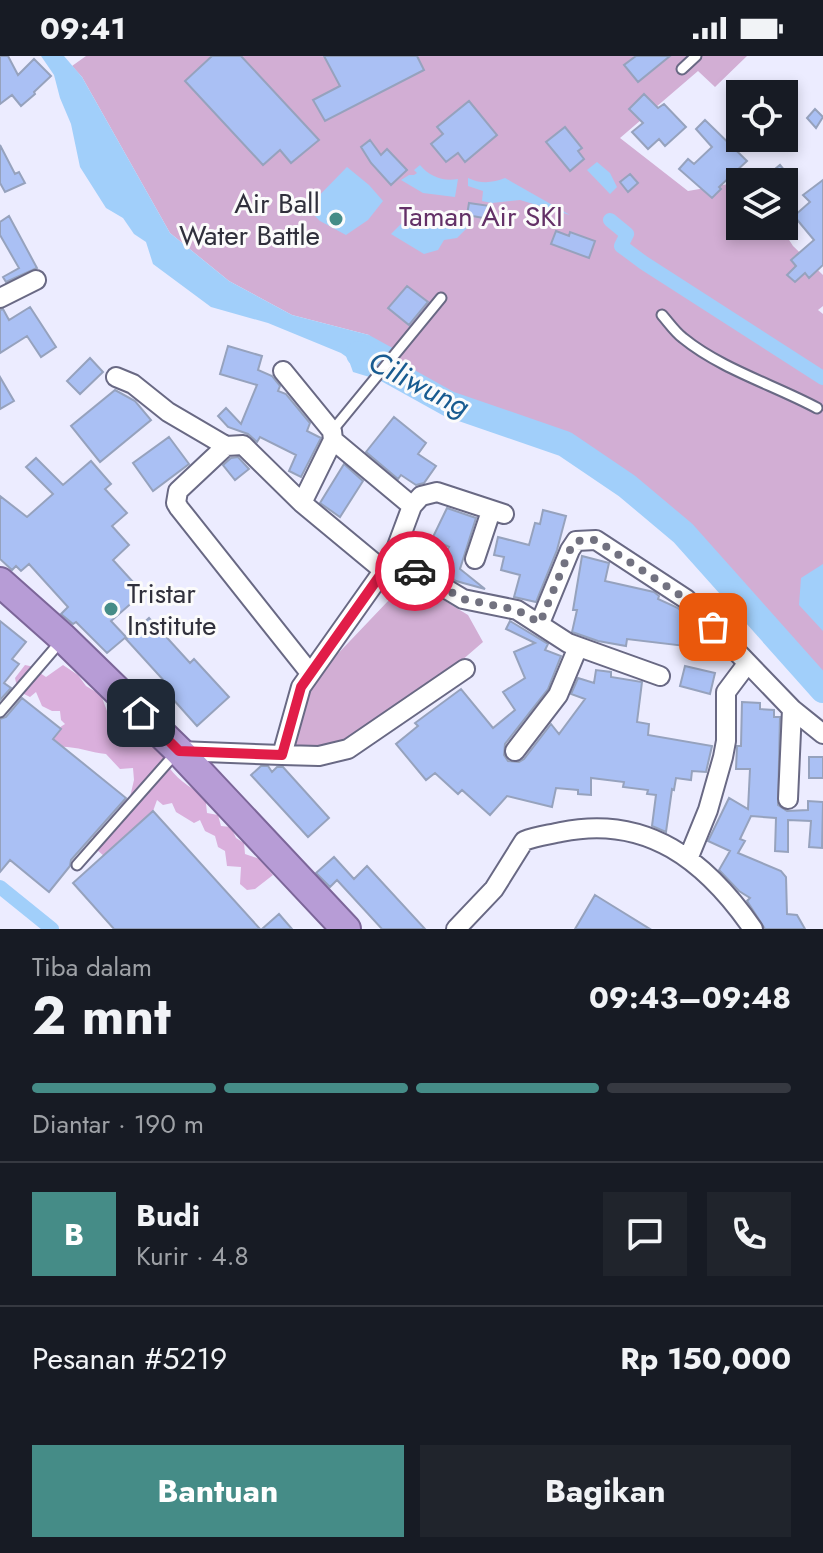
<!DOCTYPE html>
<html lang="id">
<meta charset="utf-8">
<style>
:root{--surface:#171b24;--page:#20242c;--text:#f1f3f6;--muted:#9ea1a6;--line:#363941;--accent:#458c87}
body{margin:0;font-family:Jost,sans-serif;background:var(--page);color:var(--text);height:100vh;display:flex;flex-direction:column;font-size:30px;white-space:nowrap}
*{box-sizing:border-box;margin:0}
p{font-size:26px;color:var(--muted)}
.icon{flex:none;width:44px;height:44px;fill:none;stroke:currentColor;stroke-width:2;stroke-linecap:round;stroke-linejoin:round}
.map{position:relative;height:873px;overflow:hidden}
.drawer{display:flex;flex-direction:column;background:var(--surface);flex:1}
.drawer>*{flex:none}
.controls{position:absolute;left:726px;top:24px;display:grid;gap:16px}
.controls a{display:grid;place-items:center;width:72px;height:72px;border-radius:0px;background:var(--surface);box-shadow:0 4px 12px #0003;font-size:40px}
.pin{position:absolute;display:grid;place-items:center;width:68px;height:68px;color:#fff;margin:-34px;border-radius:16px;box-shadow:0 4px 12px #0006}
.courier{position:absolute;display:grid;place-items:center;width:80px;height:80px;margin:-40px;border:6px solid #e11d48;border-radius:50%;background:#fff;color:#222;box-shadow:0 2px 10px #0007}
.head em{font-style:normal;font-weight:700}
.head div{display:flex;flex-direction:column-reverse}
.head{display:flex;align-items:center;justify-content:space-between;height:136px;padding:0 32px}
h1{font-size:52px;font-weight:700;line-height:60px}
.bar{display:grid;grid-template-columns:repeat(4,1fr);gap:12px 8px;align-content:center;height:96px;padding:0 32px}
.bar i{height:10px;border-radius:6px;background:var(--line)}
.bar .selected{background:var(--accent)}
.bar p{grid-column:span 4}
.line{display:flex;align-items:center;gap:20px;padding:0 32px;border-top:2px solid var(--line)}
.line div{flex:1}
.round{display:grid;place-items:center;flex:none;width:84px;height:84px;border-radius:0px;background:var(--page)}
.action{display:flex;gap:16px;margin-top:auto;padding:16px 32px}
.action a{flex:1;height:92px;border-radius:0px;background:var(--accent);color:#fff;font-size:32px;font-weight:700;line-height:92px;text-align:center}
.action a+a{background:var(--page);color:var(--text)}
.status{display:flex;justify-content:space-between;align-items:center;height:56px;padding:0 40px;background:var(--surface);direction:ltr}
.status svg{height:22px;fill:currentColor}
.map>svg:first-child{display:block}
.green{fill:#d2aed4}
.forest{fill:#daafdc}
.water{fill:#a1cffa}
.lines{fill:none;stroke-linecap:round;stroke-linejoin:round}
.canal{stroke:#a1cffa;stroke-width:14}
.river{stroke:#a1cffa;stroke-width:26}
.building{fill:#aac0f4;stroke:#96a2bd;stroke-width:2}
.service-casing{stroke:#696984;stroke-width:13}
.minor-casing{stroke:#696984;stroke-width:22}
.trunk-casing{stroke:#7c6699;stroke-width:32}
.service{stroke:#fff;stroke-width:9}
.minor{stroke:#fff;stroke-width:18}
.trunk{stroke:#b79cd6;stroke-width:28}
.done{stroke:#727280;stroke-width:8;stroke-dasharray:0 14.4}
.route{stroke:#e11d48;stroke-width:10}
.poi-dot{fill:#458c87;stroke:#fbfbfb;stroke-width:3}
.labels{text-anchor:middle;stroke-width:6;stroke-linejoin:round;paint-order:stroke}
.poi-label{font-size:28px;fill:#30303c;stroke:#fbfbfb;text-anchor:end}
.park-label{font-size:28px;fill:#633067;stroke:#fbfbfb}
.water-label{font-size:30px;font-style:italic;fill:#185b90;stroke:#fbfbfb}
</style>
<div class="status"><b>09:41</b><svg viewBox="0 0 49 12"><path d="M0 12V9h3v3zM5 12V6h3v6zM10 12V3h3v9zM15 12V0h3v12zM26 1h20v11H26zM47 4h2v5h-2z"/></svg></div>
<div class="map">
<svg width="823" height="873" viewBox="0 0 823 873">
<rect width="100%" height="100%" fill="#ececff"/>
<path class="green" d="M86,0h661l-32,31 -17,-16 -78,67 68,53 52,-9v44h40l13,20 30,29v31l-5,4 5,4v377l-140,-158 -114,-87 -123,-44 -62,-34 -15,-33 -77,-20 -63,-34 -59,-48 -88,-156 -10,-11z
M409,523l59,36 15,27 -74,64 -61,37 -58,11 19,-70z"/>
<path class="forest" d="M25,609l14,3 1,5 6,4 17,-12 15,10 8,11 15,9 6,16 12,6 18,19 21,9c6,22 25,42 47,49l2,19 11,2 3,11 10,1 5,11 8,5 1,11 15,5 13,16 -18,14 -8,1 -7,-6 1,-17 -14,-1 -2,-15 -7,-4 -3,-11 -10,-5 -5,-11 -6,3 -18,-11 -4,-9 -9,2 -6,-5 -9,25 -43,32 -9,-8 -3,-13 23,-20 5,-12 9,-7 4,-17 -1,-12 -13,1 -14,-15c-18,-2 -32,-9 -51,-7 -4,-13 -1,-16 10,-23l-4,-4 -1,-9h-8l-10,-5 -6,-14 -6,5 -12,-6 -3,-13z"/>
<path class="water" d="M41,0h23l18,21 88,156 59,48 63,34 77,20 29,16 -22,28 -23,-7 -5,-14 -7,-5 -73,-30 -57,-16 -58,-43 -7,-22 -12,-8 -11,-16 -17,-10 -26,-41 -9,-43 -11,-26 -6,-23z
M597,106l13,11 7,14 -7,7 -23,-24z
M420,109c9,11 23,17 38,14l-3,18 -32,-4 -22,-13 8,-5h5l3,-2 -3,-3z
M347,111l22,18 14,16 -15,19 -22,15 -26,-14 -13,-13z
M468,122c12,6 25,5 37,0l65,37 -50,-15 -28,3 -10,-2 1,-10 -15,-5z
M415,154l17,6h35l7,5 -17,17 -13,2 -6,10 -14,4 -33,-20z
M823,508v67l-24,-26 2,-27z"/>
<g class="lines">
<path class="canal" d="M610,164l17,14 -6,12 23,17 179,115
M0,831l52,42"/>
<path class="river" d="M359,298l90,50 116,40 62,42 56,47 140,157"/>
</g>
<path class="building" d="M0,0h8l10,19 16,-16 17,17 -17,16 1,2 -14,12 -9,-11 -12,9z
M212,0h29l78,84 -28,23 -11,-13 -17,15 -78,-84z
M324,0h93l7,14 -99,51 -12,-21 27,-14z
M636,0h34l-32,26 -14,-17z
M644,38l14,14 6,-4 22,23 -21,19 -6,-7 -11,10 -16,-17 11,-9 -14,-14z
M469,45l28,34 -32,27 -7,-9 -12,9 -15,-18 12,-10 -6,-7z
M815,53l8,8 -7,11 -9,-10z
M705,64l42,41 -28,26 2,2 -9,9 -33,-29 9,-10 6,5 18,-17 -16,-18z
M565,71l17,21 -4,3 6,8 -14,12 -24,-29z
M370,84l11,15 6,-6 20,21 -16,15 -20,-22 -10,-16z
M0,89l15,29 4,-2 6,11 -20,9 -5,-9z
M780,109l9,11 -7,6h-23z
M630,118l8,9 -10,9 -8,-10z
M823,124v85l-14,13 -4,-5 -10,9 -8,-7 9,-9 -5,-6 23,-20 -20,-24 16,-14 -7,-7z
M469,147l21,3 -1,13 -22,-4z
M9,160l28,52 -31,14 -3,-5 16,-9 -19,-33v-13z
M556,175l13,5 1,-4 25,9 -6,17 -38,-14z
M407,230l21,16 -19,23 -21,-17z
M30,251l26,40 -15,10 -14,-21 -27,17v-43l3,-1 6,11z
M228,290l34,10 -4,14 14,6 8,10 -2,5 8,3 24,29 -3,8 14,7 -20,39 -12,-6 7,-16 -36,-18 -3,5 -9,-8 -20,-7 -10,-11 8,-8 15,16 16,-39 -37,-11z
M90,302l13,14 -23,22 -13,-13z
M0,321l14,24 -14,8z
M115,334l20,11 16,19 -51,42 -29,-36z
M394,361l32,26 -8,11 18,12 -12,17 -8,2 -15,-10 -3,4 -32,-27z
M169,381l20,27 -36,27 -20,-28z
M238,401l11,12 -14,11 -12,-15 8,-7z
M36,402l27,27 28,-24 20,23 -6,5 22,24 -15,13 17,19 -16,15 30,33 -32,28 15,16 -19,16 -31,-31 -3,2 -12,-10 7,-7 -39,-43 -8,7 -5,-5 -4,4 -12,-11v-63l27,21 26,-23 -27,-27z
M344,408l19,17 -23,36 -20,-14z
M447,452l29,10 -16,51 25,20 -29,-8 -21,-15 14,-19 -17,-8z
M543,454l23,6 -9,34 -21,52 -22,-5 6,-22 -19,-5 3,-13 -10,-2 4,-18 31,8 6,-22 5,1z
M582,500l27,7 -4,18 49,11 5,4 -1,3 20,9 6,6 -2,8 12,2 10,11 -2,13 -75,-9 -1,7 -28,-5 -26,-9 5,-22h-4z
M149,562l41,45 4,-4 35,38 -32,29 -34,-38 4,-4 -41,-45z
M0,565l26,21 -14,17 7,5 -15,19 7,5 -11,12z
M510,565l38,23 -3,6 16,6 -13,33 -43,55 -1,11 4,6 11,1 5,-3 27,-35 8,10 26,-35 -14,-5 7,-16 16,5 2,-13 15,2v5l31,5 -5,40 12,2 -1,11 64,11 -6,26 -14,-1 -1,9 -15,-2 -2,12 -2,-1 -6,43 -14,-6 4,-31 -9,-1 1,-4 -25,-3 1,-5 -33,-4v17l-13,-1v-4l-22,-2 -4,19 -45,-11 -17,19 -28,-25 -4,4 -23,-21 -9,7 -30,-36 22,-18 -3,-3 46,-34 32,39 22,-18 -12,-18 22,-14 -11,-26 21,-9 -29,-14z
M685,610l30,7 -5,21 -30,-8z
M22,642l39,31 -8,10 73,59 -55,62 -1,6 -21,26 -39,-32 -10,12v-153l6,-2z
M742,646l18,1v6l14,1v7h6l-2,88 9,6 21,-1v-9l15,1 -1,46 -13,-1 2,-26 -23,-1v32l-13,-1 1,-33 -25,-2 -11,23 5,2 -7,12 43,18 5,6 1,37 10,1 8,14h-40l-18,-28 3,-3 -11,-7 -20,-21 11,-19 -22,-10 21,-43 19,11 2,-40h-14l1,-23h4z
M809,701h14v21h-14z
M261,710h7l4,6 5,-5h6l46,51 -21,19 -57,-62z
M153,755l107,118h-146l-41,-46z
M334,801l20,22 13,-13 58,63h-43l-45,-49 -7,7 -14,-14z
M595,839l55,34h-75z
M279,858l13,15h-30z"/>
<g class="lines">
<g class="service-casing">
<path id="service" d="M682,13l14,-13
M662,259c7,8 13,17 21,23 38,31 91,47 134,70
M332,375l109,-133
M0,656l61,-71
M77,809l98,-111"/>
</g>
<g class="minor-casing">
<path id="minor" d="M0,242l36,-18
M116,321l17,7 35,28 58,34
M302,447l31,-63
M412,450l9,-10 16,-4 67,22
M393,501l70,42 54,11 51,33 92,33
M475,503l16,-48
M540,567l30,-73 6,-9 20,-1 90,59 106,110 -4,90
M310,617l-131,-165 -3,-5 2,-12 48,-45 17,-1 59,58 82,68
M792,653l31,25
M179,695l103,4 19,-68 92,-130 19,-51 -79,-66 -1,-9 -49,-60
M515,695l43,-56 20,-48
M282,699l37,1 29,-7 117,-80
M688,803l20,-49 15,-53 3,-16v-49l21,-28
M456,873l38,-40 30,-48c12,-5 24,-6 37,-9 86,-18 145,29 192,97"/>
</g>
<g class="trunk-casing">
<path id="trunk" d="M0,526l63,56 116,113 167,178"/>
</g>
<use href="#service" class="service"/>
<use href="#minor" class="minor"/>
<use href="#trunk" class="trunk"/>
</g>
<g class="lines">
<path class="done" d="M415,515l48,28 54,11 23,13 30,-73 6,-9 20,-1 90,59 27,28"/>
<path class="route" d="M141,657l38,38 103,4 19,-68 92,-130 22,14"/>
</g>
<g class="poi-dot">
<circle cx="336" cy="163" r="8"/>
<circle cx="111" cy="553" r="8"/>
</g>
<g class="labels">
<g class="poi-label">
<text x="320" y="157">Air Ball<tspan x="320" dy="32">Water Battle</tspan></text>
<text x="127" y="547" text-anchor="start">Tristar<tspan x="127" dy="32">Institute</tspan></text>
</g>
<g class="park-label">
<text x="481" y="170">Taman Air SKI</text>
</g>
<g class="water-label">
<text transform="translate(419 328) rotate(27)" y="10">Ciliwung</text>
</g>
</g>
</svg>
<div class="controls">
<a><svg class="icon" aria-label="locate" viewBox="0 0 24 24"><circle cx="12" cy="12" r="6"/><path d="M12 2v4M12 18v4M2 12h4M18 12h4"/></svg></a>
<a><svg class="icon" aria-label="layers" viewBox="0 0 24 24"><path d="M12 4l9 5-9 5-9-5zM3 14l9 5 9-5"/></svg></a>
</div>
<div class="pin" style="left:713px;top:571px;background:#ea580c"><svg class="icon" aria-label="bag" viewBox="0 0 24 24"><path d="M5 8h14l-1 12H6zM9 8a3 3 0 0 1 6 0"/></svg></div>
<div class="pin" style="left:141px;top:657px;background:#1f2937"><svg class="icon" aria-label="home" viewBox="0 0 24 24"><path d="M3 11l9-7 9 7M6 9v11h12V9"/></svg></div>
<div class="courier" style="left:415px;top:515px"><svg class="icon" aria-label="car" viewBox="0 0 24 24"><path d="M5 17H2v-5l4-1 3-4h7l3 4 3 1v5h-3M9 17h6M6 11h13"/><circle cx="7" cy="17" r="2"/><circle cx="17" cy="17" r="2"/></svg></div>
</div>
<section class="drawer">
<div class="head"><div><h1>2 mnt</h1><p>Tiba dalam</p></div><em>09:43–09:48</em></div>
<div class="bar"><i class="selected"></i><i class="selected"></i><i class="selected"></i><i></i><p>Diantar · 190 m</p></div>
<div class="line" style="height:144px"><b class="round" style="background:var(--accent);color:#fff">B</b><div><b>Budi</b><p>Kurir · 4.8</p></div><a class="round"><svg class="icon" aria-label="chat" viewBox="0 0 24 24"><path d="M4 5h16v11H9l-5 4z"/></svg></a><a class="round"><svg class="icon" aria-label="phone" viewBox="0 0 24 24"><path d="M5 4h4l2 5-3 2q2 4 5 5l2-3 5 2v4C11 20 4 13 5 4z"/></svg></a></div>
<div class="line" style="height:104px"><div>Pesanan #5219</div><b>Rp 150,000</b></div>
<div class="action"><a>Bantuan</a><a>Bagikan</a></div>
</section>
